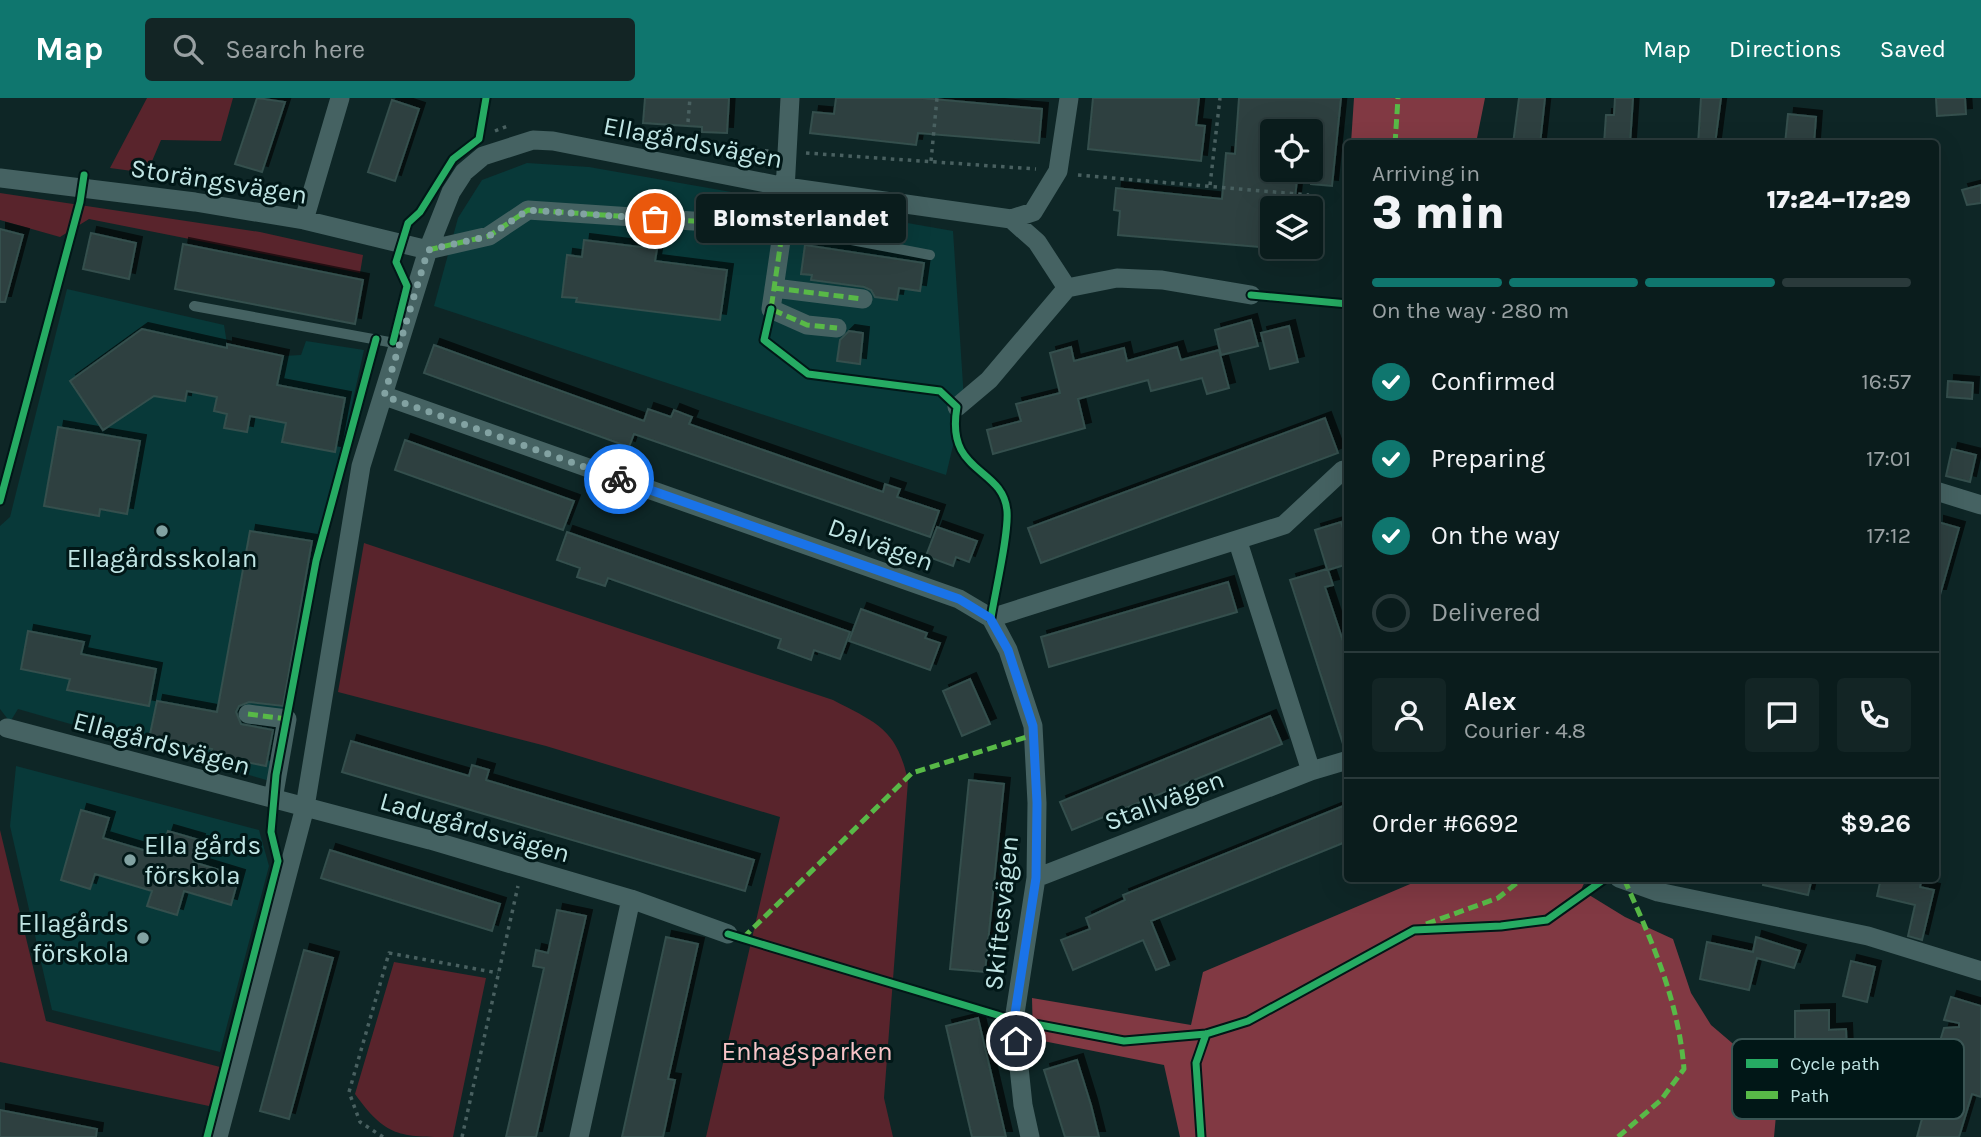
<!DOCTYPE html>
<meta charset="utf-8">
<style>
:root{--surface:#0a1c1c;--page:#132525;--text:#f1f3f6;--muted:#99a1a3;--line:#2a3a3b;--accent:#0f766e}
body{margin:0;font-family:Karla,sans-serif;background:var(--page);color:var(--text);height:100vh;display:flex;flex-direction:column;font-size:26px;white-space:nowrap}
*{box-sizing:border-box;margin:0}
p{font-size:23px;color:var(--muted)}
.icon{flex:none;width:38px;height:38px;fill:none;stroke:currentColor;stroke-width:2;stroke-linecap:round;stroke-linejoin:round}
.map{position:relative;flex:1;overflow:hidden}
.drawer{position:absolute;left:1344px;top:42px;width:595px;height:742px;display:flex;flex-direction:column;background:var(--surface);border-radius:7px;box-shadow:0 7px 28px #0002,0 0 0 2px var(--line)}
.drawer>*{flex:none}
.tools{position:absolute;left:1260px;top:21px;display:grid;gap:14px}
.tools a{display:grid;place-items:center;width:63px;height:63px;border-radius:7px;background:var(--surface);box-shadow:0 7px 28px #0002,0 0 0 2px var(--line);font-size:35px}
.pin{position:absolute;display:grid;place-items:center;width:60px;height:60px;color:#fff;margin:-30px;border:4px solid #fff;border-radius:50%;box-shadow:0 2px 7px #0007}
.courier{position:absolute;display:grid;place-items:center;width:70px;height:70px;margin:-35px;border:5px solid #1a73e8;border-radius:50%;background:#fff;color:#222;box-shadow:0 2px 9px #0007}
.bubble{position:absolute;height:49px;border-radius:7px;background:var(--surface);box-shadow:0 7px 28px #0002,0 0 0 2px var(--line);font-size:23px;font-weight:800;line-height:49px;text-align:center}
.overview em{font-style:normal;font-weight:800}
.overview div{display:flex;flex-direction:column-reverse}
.overview{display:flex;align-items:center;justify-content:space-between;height:119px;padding:0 28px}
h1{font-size:46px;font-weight:800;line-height:52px}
.bar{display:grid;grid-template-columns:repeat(4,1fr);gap:10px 7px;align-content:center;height:84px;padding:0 28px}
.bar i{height:9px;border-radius:5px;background:var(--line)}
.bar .current{background:var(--accent)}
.bar p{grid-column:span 4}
.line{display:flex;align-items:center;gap:18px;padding:0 28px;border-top:2px solid var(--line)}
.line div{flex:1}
.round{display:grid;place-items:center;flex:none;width:74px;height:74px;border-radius:7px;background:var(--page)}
ol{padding:0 28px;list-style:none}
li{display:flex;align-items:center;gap:21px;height:77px}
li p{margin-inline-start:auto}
li .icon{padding:7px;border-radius:50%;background:var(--accent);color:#fff;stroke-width:4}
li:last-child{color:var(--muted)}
li i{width:38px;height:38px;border:4px solid var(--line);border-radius:50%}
header{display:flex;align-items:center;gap:42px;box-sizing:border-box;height:98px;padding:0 35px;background:var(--accent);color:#fff}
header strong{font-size:33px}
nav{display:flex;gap:38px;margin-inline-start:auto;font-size:24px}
.search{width:490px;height:63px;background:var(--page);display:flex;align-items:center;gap:18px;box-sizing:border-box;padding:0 24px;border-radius:7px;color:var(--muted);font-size:26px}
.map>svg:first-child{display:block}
.built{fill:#083939}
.green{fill:#59242c}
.forest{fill:#813943}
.building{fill:#2d413f;stroke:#344f4d;stroke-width:2;filter:url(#shadow)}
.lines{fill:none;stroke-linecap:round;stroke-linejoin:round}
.path{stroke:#496060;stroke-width:3.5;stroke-dasharray:3.5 5;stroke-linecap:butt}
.lane{stroke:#456262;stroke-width:10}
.street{stroke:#456262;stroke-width:19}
.quiet{stroke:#58b947;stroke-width:5;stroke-dasharray:10 5;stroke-linecap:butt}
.cycleway-casing{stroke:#011717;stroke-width:11}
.cycleway{stroke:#26ab63;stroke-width:7}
.done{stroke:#82a2a2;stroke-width:7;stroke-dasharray:0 12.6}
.route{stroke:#1a73e8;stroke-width:9}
.poi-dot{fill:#82a2a2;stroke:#011717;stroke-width:2.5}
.labels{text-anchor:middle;stroke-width:6;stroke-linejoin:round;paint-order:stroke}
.street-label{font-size:26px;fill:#c0e5e4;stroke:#011717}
.poi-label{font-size:26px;fill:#c0e5e4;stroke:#011717}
.park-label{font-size:26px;fill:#f8c4c7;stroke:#011717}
.key{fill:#011717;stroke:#3a5554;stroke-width:2}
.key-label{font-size:19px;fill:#c0e5e4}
</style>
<header>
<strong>Map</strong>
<div class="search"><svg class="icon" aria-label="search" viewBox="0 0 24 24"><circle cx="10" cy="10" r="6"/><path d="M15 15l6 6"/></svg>Search here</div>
<nav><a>Map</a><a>Directions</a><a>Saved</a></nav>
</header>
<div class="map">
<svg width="1981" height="1039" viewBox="0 0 1981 1039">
<defs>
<filter id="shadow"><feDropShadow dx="6" dy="-6" stdDeviation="0" flood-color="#0009"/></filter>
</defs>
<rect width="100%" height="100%" fill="#0e2626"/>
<path class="built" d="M527,65l62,4 364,64 11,169 -18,75 -512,-169 24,-88 24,-38z
M67,191l157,36 3,19 56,12 18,-1 5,-14 58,9 -41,186 -6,1 -47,244 -252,-72 -8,13 -10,-13v-183l10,-9z
M16,668l243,64 10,36 -49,186 -168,-42 -42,-184z"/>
<path class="green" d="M147,0h86l-12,43 -60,-1 -14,33 -37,-5z
M0,95l260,39 103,23 -3,18 -271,-54 -29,18 -60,-17z
M364,445l469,157c44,23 64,29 75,81l-24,317 9,39h-187l74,-320 -234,-71 -208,-54z
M0,732l46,191 174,46 -11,39 -209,-44z
M394,864l92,16 -33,159c-54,0 -67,0 -98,-43z"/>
<path class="forest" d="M1354,0h131l-9,45h-125z
M1422,781h164l-5,11 44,27 48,22 18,54 20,32 68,58 -5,54h-594l-16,-72 -131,-26 -1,-41 159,27 12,-53z"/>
<path class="building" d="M257,0l28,4 -23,70 -27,-8z
M645,0h84l-2,35 -25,-1v-5l-59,-4z
M836,0h86l120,11 -3,34 -121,-10 -2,12 -106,-12 3,-21 21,2z
M1093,0h106l-3,27 9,1 -4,35 -113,-12z
M1239,0h102l-9,88 -21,-2v-53h-39v39h26l-4,38h-22v40l-154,-13 2,-24 -6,-1 2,-22 106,11 4,-46 9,1z
M1519,0h26l-5,46h-27z
M1615,0h18l-3,46h-26l2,-29h8z
M1701,0h20l-6,46h-17z
M1936,0h29l1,16 -29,2z
M392,2l27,9 -24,72 -27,-9z
M1788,16l28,3 -2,27h-29z
M1981,87v18l-14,2 -5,-15z
M0,131l23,6 -18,67h-5z
M91,135l45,10 -7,36 -46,-10z
M584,142l73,9 -2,12 72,9 -7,50 -144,-18 1,-4 -15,-1 5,-42 15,2z
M183,146l180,36 -8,44 -180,-35z
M805,147l119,18 -4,28 -21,-3 -2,12 -22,-3 -4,-7 -7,-3 -53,-7 1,-5 -11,-1z
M1251,222l7,26 -37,9 -6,-25z
M1289,228l9,36 -28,7 -9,-36z
M142,231l85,19v-4l56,12 -6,29 68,13 -10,54 -53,-10 4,-19 -36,-7 -3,16 -23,-4 3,-14 -13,-3 3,-14 -30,-6 -2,10 -31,-5 -51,34 -33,-49z
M849,233l14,2 -3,31 -23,-3 3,-21z
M434,247l210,76 4,-12 23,8 3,-7 18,7 -3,7 194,68 2,-8 15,5 -3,8 42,14 -9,26 -296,-103 -5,13 -205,-74z
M1071,249l3,14 50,-13 3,13 50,-14 4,13 38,-10 10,38 -22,6 -5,-16 -51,13 -3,-11 -70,19 7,29 -92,26 -6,-24 34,-9 -5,-17 44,-11 -10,-40z
M1948,283l25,2 -1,16 -25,-2z
M1325,320l13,35 -297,110 -13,-35z
M58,329l82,14 -13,73 -27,-5 -1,7 -55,-10z
M405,342l169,61 -11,29 -168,-60z
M1952,351l24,6 -6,27 -24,-6z
M1341,424l7,23v19l-20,6 5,15 -8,2 23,69v90l-4,1 -54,-167 37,-11 -12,-39z
M1938,424l21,6 -19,67h-4z
M937,429l40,14 -8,21 -13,-5 -3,9 -27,-10z
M250,433l62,10 -29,165 -34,-4 -10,4 -3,6 5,12 32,6 -7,36 -56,-11 2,-6 -63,-10 8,-38 60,11z
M567,434l283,100 -10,27 -26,-9 -3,10 -33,-12 3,-9 -173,-61 -3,8 -28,-9 3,-9 -23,-8z
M1228,484l9,30 -188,55 -8,-30z
M861,511l66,24 -2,5 15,5 -10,27 -81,-29z
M28,533l56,11 -3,12 75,15 -7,37 -82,-16 3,-11 -49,-10z
M970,581l20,45 -28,12 -19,-45z
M1270,618l12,28 -210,86 -12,-28z
M351,643l118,35 3,-11 17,5 -3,10 268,80 -9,31 -403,-119z
M969,682l35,4 -19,188 -35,-3z
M1348,706v37l-197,80 18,44 -13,5 -13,-30 -70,30 -12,-30 29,-11 -4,-11 39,-18 -2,-5z
M81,712l28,8 -6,20 57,17 8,-24 31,9 -6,22 46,14 -8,29 -47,-14 -7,24 -30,-9 5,-15 -57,-17 -5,15 -29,-9z
M330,752l170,54 -8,27 -171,-53z
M1764,780h48l-4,17 -45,-10z
M1881,780h41l-2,9 14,3 -12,50 -14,-4 7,-31 -38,-9z
M557,812l29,6 -50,221h-30l38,-169 -11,-2 3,-16 12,3z
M666,839l32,7 -30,135 7,1 -12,57h-41z
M1756,839l44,14 -6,17 -37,-10 -8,32 -49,-11 7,-37 46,10z
M304,852l29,8 -44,161 -29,-8z
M1851,863l24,6 -8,35 -24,-6z
M1951,899l30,9v91l-9,-3 -13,43h-42l12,-44 -4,-2 19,-63 15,-1v-4l-15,-3z
M1829,912v20l17,-1 1,23h-20l-8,28 -18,-5 6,-28 -12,1v-37z
M978,920l10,42 18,77h-34l-26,-111z
M1077,962l14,45 8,32h-34l-21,-67z
M0,1012l97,19 -1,8h-96z"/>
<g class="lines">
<path class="path" d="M688,24l2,-24
M495,33l15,-6
M479,39l7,-39
M697,50l73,3
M806,55l230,16
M931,63l6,-63
M1078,77l231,20
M1210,87l10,-87
M404,125l18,-14
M383,1039l-23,-15 -11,-30 40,-139 109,20
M462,1039l56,-251"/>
<path class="lane" d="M783,129l147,28
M194,208l206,38"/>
<path class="street" d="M790,0l-7,129 -12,82 36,16 30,3
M0,80l195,24 109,18 124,30 61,-14 39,-26 255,17
M1011,121l26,23 30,46 50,-10 45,2 89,15
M304,122l36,-122
M774,190l89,11
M385,298l574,203 32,19 293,-93 59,-55
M957,309l32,-27 78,-92
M1936,393l45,14
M991,520l17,32 25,76 4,77 -1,75 -22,142 9,85 7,32
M248,616l39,5 -14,80
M7,630l423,112 201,59 -52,238
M1311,673l37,-11
M1036,780l275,-107 -73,-229
M1619,780l39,14 210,44 113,35
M631,801l97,35
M218,1039l87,-330 56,-341 67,-216 23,-58 13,-20 19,-16 50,-16 20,1 233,46 225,32 22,-7 25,-41 11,-73"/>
<path class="quiet" d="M1395,46l3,-46
M428,152l61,-14 39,-26 255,17 -12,82 36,16 30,3
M774,190l89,11
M248,616l39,5 -1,4
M1426,826l72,-26 25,-20
M743,840l169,-165 121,-38
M1618,1039l43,-37 23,-31c-6,-70 -31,-125 -59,-188"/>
<g class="cycleway-casing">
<path id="cycleway" d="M1251,197l97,9
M771,211l-7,31 44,34 132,17 17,16c-12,68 46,59 50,104 2,23 -12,81 -16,107
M393,244l14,-56 -11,-24 12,-39 12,-11 33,-53 26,-20 7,-41
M0,403l80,-299 4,-27
M728,836l286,86 110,21 82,-7 42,-13 166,-91 87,-4 46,-6 59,-42
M207,1039l71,-276 -7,-29 5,-57 40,-214 60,-222
M1201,1039l-5,-74 10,-29"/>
</g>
<use href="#cycleway" class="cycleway"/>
</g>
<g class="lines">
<path class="done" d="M619,381l-235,-83 44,-146 61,-14 39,-26 127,9"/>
<path class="route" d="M619,381l340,120 31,19 18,32 25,76 4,77 -1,75 -22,142 2,21"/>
</g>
<g class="poi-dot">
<circle cx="162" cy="433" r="7"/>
<circle cx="130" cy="762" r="7"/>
<circle cx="143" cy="840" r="7"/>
</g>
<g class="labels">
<g class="street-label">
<text transform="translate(693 44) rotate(11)" y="9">Ellagårdsvägen</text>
<text transform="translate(219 83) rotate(9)" y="9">Storängsvägen</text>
<text transform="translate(881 446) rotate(20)" y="9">Dalvägen</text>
<text transform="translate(162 645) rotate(15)" y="9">Ellagårdsvägen</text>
<text transform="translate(1164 702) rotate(-21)" y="9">Stallvägen</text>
<text transform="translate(475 729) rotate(16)" y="9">Ladugårdsvägen</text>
<text transform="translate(1001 815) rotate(-84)" y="9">Skiftesvägen</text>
</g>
<g class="poi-label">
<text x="162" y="469">Ellagårdsskolan</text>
<text x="144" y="756" text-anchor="start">Ella gårds<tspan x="144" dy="30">förskola</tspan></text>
<text x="129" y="834" text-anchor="end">Ellagårds<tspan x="129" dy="30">förskola</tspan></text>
</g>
<g class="park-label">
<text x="807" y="962">Enhagsparken</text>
</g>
</g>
<rect x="1732" y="941" width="232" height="80" rx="10" class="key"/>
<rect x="1746" y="961" width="32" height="9" fill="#26ab63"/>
<rect x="1746" y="993" width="32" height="8" fill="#58b947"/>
<g class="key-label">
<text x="1790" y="972">Cycle path</text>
<text x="1790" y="1004">Path</text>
</g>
</svg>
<div class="tools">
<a><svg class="icon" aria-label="locate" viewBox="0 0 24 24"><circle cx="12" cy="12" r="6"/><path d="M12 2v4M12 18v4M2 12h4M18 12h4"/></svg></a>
<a><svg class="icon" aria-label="layers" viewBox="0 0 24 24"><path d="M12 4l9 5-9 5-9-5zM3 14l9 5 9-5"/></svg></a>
</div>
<div class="pin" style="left:655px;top:121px;background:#ea580c"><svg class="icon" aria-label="bag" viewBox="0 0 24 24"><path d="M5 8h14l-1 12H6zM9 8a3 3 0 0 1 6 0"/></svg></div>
<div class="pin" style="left:1016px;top:943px;background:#1f2937"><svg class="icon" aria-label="home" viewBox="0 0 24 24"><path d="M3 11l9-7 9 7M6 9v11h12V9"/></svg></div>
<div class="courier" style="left:619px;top:381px"><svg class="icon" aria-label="bike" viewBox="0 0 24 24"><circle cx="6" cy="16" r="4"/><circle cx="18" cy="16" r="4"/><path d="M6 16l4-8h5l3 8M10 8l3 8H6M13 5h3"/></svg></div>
<div class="bubble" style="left:696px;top:96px;width:210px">Blomsterlandet</div>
<section class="drawer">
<div class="overview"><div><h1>3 min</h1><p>Arriving in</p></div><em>17:24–17:29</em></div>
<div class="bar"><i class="current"></i><i class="current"></i><i class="current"></i><i></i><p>On the way · 280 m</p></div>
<ol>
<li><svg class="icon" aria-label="check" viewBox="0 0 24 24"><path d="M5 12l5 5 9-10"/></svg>Confirmed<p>16:57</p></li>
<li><svg class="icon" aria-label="check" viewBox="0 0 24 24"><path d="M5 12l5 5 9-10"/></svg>Preparing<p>17:01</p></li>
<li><svg class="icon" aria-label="check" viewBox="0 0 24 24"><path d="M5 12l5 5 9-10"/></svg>On the way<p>17:12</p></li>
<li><i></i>Delivered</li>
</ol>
<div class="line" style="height:126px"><a class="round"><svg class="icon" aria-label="person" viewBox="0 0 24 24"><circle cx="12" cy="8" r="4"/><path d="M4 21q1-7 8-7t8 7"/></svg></a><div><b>Alex</b><p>Courier · 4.8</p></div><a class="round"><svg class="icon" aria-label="chat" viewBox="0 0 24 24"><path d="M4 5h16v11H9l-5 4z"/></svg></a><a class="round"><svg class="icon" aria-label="phone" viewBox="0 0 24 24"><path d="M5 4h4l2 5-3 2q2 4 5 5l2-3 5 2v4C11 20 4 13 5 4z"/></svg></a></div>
<div class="line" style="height:91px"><div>Order #6692</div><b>$9.26</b></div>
</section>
</div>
